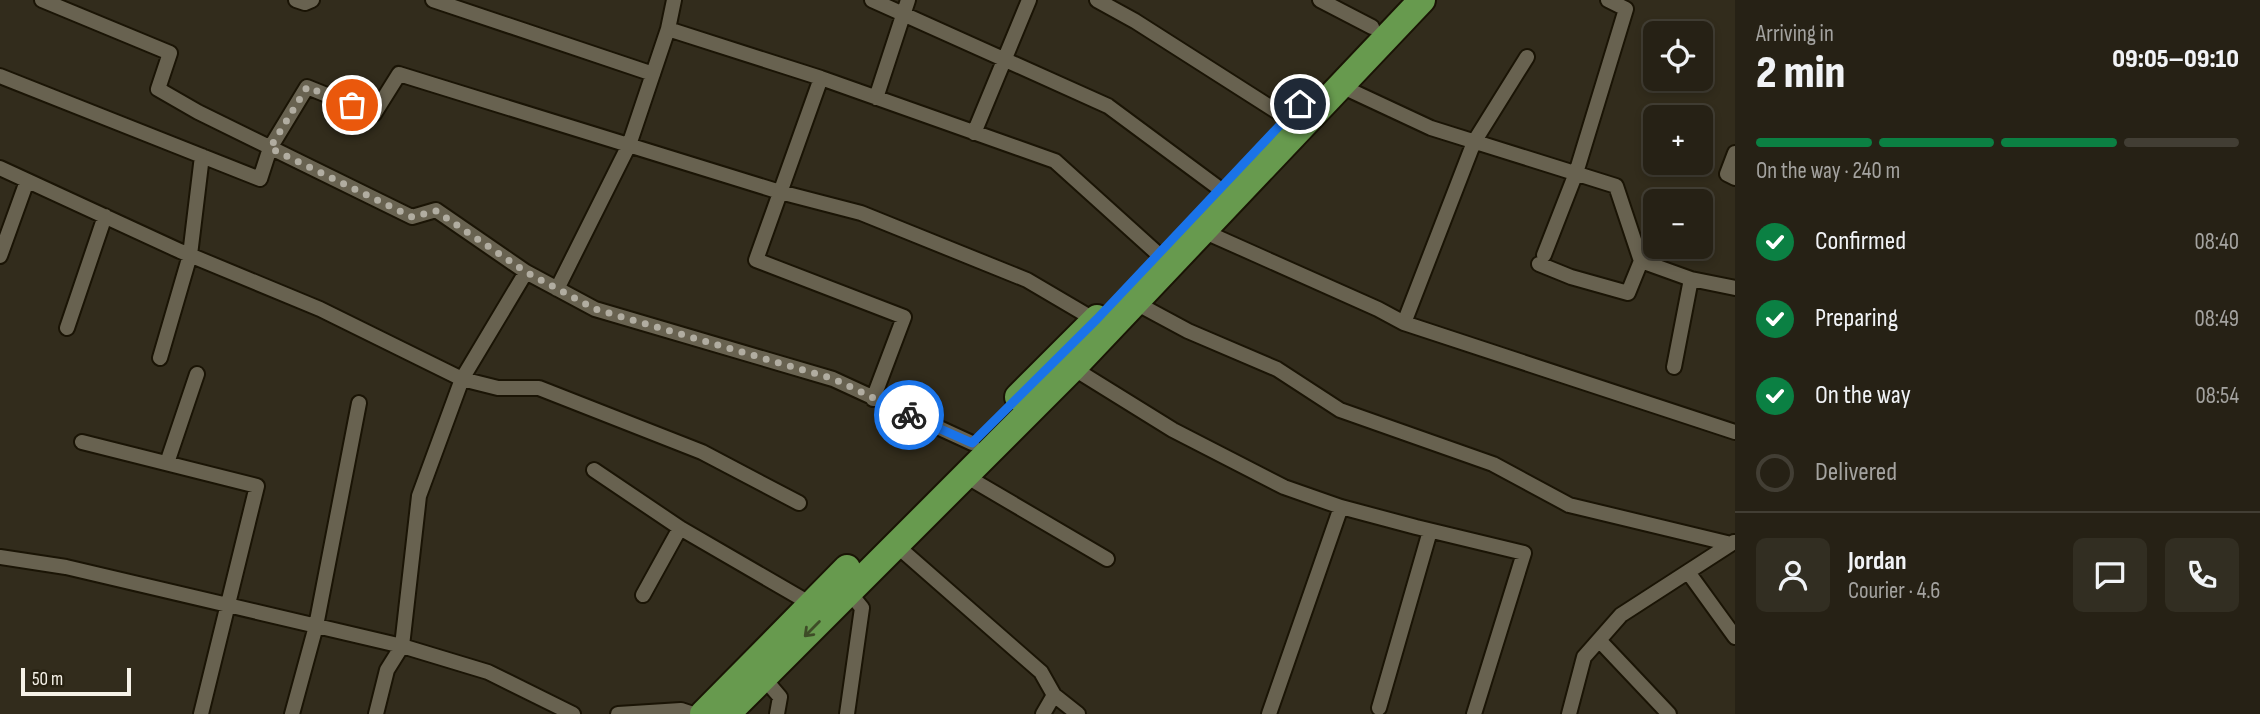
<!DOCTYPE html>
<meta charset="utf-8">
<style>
:root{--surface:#262115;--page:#322e22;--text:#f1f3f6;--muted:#a4a3a0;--line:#423e34;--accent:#0b8043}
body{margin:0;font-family:"Sofia Sans Condensed",sans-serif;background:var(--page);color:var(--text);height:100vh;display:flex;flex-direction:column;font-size:26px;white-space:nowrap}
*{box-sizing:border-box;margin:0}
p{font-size:23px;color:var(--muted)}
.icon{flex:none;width:38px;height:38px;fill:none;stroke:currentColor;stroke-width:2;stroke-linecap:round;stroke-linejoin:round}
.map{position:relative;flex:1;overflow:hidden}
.sheet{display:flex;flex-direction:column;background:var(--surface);width:525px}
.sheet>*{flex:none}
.tools{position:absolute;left:1643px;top:21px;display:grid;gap:14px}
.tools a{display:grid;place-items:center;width:70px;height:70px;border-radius:10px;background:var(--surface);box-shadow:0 4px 10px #0003,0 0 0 2px var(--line);font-size:35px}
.scale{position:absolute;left:21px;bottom:18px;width:110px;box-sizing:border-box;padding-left:7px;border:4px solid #f6f2e8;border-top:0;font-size:19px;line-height:24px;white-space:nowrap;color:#f6f2e8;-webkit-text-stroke:5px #282212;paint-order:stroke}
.pin{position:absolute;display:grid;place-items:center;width:60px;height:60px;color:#fff;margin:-30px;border:4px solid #fff;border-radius:50%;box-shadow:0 2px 7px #0007}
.courier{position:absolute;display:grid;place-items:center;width:70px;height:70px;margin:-35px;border:5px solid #1a73e8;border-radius:50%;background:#fff;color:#222;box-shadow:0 2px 9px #0007}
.head em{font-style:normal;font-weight:800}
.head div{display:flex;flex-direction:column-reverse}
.head{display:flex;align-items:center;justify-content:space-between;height:119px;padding:0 21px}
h1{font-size:46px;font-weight:800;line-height:52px}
.bar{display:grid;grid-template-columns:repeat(4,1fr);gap:10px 7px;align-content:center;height:84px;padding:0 21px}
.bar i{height:9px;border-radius:5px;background:var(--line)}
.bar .on{background:var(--accent)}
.bar p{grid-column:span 4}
.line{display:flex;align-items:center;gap:18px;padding:0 21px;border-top:2px solid var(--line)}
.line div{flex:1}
.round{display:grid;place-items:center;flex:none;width:74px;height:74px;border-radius:10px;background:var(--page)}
ol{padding:0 21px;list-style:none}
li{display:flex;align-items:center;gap:21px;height:77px}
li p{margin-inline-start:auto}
li .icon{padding:7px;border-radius:50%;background:var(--accent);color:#fff;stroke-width:4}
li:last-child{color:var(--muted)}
li i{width:38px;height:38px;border:4px solid var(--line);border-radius:50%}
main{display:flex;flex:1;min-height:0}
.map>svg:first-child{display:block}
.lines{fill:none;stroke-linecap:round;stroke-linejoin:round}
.street-casing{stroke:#1a1405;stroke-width:18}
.highway-casing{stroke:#1a1405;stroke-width:30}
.street{stroke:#686250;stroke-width:14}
.highway{stroke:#679a4e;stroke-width:26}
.oneway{stroke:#3e4c27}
.done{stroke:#b1ada1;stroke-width:7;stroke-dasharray:0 12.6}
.route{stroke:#1a73e8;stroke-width:9}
</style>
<main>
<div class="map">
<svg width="1735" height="714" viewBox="0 0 1735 714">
<rect width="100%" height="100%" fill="#322c1c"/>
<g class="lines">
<g class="street-casing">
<path id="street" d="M42,0l128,53 -12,36 40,23 214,105 24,-7 90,62 69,37 238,70 139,64
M296,0l9,3 7,-3
M433,0l220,74
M674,0l-6,29 153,49 234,83 103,93
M872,0l236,106 112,83
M1097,0l38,21 152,97
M1320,0l52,27
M0,76l260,103 10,-31 37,-61 67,27 25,-40 381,118 81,21 166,67 68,40
M821,78l-65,182 148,57 -31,82
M1341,86l90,42 185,58 25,75 50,18 44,9
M876,98l32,-98
M974,133l55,-133
M1735,153l-8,21 8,4
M0,168l180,83 140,58 142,70 36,9h41l163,64 97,51
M1203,231l175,78 26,14 331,109
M1544,255l32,-82 50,-164 -18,-9
M0,256l27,-75
M1539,264l32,13 57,16 13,-32
M557,289l72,-144 39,-116
M1136,303l52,28 89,38 63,41 153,54 76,41 162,39
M1404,323l70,-181 53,-85
M67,328l38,-112
M160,358l30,-103 12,-99
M1674,367l17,-88
M1073,368l100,62 111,57 57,20 75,20 108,26 -50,161
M82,442l175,44 -56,228
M167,463l30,-89
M594,470l86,58 131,76
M964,475l143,84
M896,545l145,127 13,23 24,19
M0,557l66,10 336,79 86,26 85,42
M1688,572l47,65
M643,595l37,-67
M1599,640l70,74
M763,677l17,20 -3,17
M1379,708l51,-177
M292,714l24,-88 43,-223
M376,714l11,-44 15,-24 17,-150 43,-117 64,-107
M618,714l63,-4 12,4
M847,714l15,-106 -13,-16
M1043,714l11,-19
M1269,714l72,-207
M1569,714l15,-57 37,-42 113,-73"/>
</g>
<g class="highway-casing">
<path id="highway" d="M1018,397l79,-79
M703,714l144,-146
M727,714l346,-346 349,-368"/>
</g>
<use href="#street" class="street"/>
<use href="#highway" class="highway"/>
</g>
<defs><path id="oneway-shaft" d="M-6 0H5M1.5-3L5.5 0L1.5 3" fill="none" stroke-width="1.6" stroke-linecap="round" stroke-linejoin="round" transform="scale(1.75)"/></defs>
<use class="oneway" href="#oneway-shaft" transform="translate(812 629) rotate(135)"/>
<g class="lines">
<path class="done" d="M352,105l-45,-18 -37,61 142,69 24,-6 90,61 69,37 239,70 75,36"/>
<path class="route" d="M909,415l63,28 125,-124 203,-215"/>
</g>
</svg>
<div class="tools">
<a><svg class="icon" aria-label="locate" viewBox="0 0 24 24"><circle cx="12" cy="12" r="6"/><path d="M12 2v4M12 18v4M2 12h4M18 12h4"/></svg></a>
<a>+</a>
<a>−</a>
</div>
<div class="scale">50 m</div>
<div class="pin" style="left:352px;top:105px;background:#ea580c"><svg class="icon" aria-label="bag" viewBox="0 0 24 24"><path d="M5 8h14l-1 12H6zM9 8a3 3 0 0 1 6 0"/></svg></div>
<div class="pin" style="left:1300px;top:104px;background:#1f2937"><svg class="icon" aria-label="home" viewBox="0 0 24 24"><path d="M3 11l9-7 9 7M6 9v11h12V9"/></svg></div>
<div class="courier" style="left:909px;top:415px"><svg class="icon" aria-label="bike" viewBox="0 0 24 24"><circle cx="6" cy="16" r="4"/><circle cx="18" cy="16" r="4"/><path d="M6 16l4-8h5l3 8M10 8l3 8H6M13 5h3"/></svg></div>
</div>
<section class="sheet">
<div class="head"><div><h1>2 min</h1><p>Arriving in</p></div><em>09:05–09:10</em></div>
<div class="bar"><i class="on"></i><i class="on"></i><i class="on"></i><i></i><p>On the way · 240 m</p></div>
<ol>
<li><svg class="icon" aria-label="check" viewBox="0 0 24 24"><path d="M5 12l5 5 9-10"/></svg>Confirmed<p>08:40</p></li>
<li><svg class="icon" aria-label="check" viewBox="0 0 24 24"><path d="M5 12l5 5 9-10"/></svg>Preparing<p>08:49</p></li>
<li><svg class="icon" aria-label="check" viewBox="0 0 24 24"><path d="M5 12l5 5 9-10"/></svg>On the way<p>08:54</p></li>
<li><i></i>Delivered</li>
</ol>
<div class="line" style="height:126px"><a class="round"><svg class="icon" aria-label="person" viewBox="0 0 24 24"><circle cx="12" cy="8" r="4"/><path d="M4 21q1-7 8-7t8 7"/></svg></a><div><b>Jordan</b><p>Courier · 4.6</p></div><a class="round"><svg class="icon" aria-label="chat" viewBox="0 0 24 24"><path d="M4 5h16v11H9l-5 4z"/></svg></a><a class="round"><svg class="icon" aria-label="phone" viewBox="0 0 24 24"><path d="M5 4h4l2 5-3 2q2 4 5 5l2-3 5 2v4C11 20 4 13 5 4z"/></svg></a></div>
</section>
</main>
